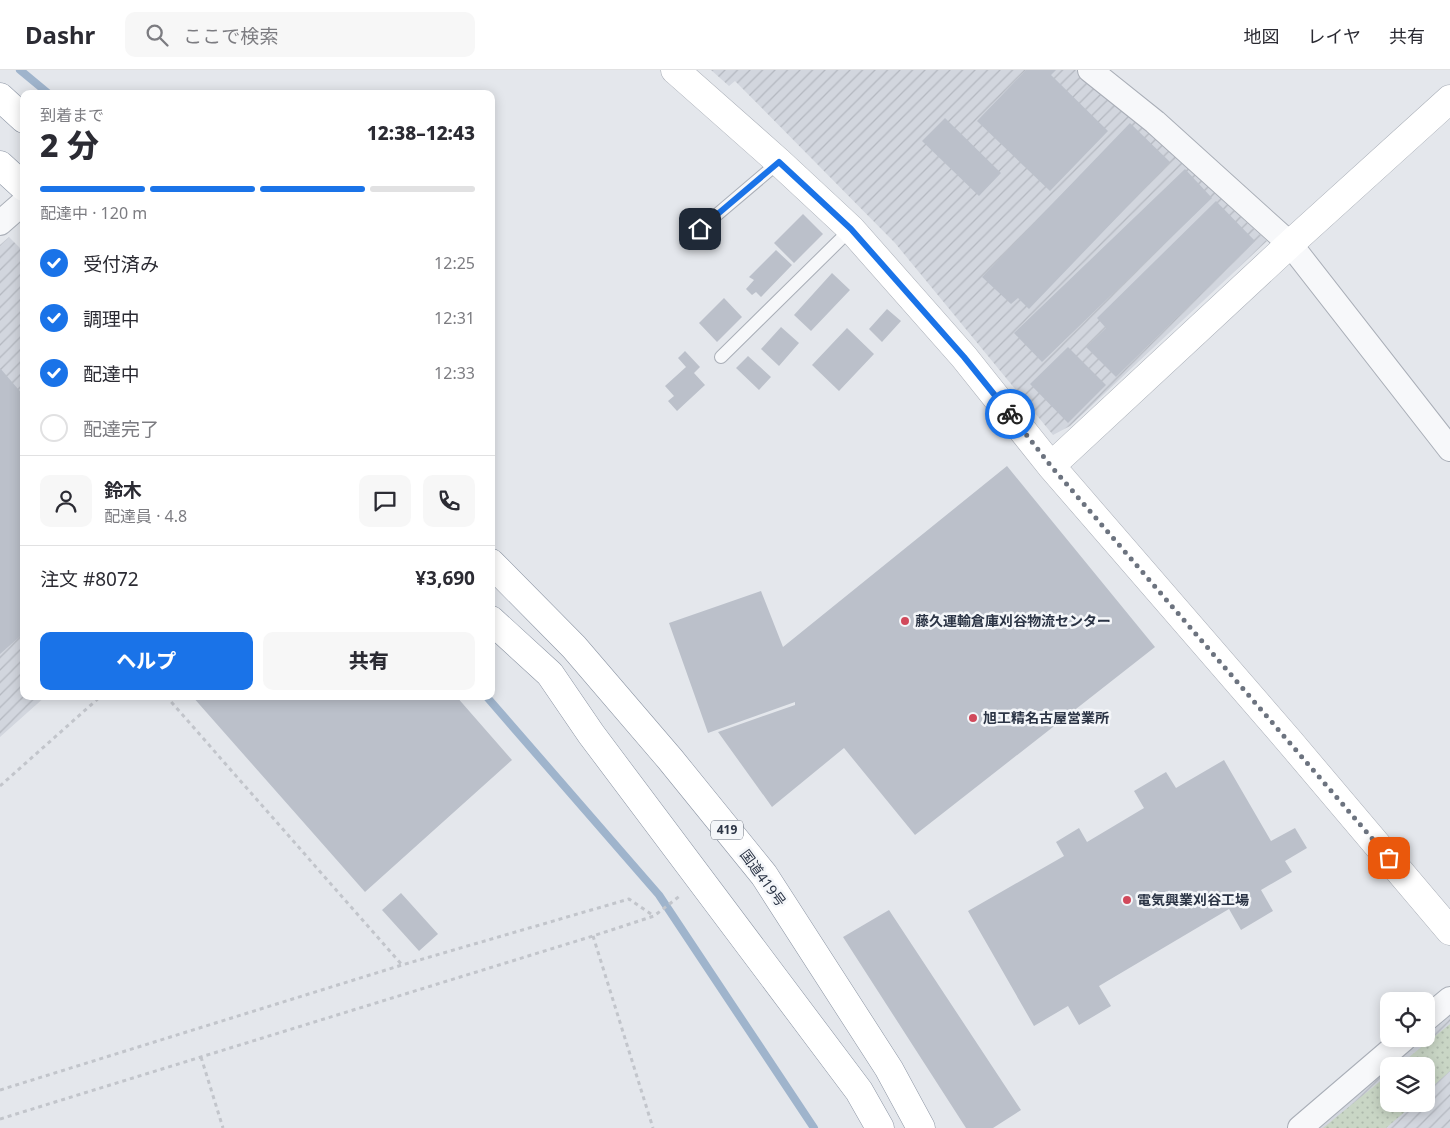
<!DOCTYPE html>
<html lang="ja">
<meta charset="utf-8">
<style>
:root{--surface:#fff;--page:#f7f7f7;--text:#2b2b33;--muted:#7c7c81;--line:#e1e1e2;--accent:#1a73e8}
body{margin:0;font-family:"Noto Sans","Noto Sans JP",sans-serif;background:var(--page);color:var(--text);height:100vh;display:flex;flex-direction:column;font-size:19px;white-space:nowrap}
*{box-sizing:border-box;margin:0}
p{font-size:16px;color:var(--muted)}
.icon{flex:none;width:28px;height:28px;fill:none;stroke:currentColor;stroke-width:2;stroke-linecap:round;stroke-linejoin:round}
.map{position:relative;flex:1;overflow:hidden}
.side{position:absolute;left:20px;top:20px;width:475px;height:610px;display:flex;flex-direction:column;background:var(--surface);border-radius:10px;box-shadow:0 2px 12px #0003}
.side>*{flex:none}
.buttons{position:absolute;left:1380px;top:922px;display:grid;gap:10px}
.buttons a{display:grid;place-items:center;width:55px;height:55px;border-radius:10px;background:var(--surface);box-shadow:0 2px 12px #0003;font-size:25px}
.pin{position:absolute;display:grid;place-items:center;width:42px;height:42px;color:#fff;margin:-21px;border-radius:10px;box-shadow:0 2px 8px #0006}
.courier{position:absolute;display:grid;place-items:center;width:50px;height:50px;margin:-25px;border:4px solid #1a73e8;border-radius:50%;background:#fff;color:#222;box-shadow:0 1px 6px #0007}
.summary em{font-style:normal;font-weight:800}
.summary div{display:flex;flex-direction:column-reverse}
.summary{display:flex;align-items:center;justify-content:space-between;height:85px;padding:0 20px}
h1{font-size:32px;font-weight:800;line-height:38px}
.bar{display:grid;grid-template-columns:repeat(4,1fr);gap:8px 5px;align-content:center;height:60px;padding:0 20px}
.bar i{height:6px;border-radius:4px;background:var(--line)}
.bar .current{background:var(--accent)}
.bar p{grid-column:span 4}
.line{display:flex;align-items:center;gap:12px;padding:0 20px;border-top:1px solid var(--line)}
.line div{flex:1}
.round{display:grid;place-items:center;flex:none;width:52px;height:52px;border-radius:10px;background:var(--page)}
ol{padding:0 20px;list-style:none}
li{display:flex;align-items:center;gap:15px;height:55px}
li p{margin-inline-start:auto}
li .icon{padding:5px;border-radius:50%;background:var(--accent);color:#fff;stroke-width:4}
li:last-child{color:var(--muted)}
li i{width:28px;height:28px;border:2px solid var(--line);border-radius:50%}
.cta{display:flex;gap:10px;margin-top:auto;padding:10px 20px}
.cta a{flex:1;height:58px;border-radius:10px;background:var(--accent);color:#fff;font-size:20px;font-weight:800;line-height:58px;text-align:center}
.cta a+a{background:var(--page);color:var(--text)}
header{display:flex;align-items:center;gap:30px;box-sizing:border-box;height:70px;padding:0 25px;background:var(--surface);border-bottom:1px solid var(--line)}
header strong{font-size:24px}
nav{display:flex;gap:28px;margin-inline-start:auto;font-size:18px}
.search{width:350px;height:45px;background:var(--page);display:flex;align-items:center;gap:12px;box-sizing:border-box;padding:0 18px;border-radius:10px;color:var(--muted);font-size:19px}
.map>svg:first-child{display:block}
.industrial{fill:url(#industrial-furrows);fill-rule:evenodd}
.grass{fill:url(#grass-dots)}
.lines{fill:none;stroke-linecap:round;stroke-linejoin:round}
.stream{stroke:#9fb4cc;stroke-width:8}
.building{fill:#bbc0ca}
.lane-casing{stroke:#a9aeb7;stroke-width:14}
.street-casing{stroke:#a9aeb7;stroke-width:26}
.secondary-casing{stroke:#a9aeb7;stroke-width:29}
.highway-casing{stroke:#8b94a3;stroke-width:29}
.path{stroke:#c2c5cb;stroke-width:3;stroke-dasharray:4 4;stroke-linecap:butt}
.lane{stroke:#f7f8fa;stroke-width:12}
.street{stroke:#f7f8fa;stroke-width:24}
.secondary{stroke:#fff;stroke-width:28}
.highway{stroke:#fff;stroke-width:28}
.done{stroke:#6c737f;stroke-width:5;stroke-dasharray:0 9}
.route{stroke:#1a73e8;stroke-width:6}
.poi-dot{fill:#d1495b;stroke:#f4f6f9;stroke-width:2}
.labels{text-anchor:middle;stroke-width:5;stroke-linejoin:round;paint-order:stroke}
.shield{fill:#f4f6f9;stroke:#676e7b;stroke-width:1}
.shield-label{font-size:12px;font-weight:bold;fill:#2b3445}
.poi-label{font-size:14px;font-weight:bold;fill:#2b3445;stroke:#f4f6f9;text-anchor:start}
.street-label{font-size:14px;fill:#2b3445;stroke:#f4f6f9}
</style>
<header>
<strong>Dashr</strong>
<div class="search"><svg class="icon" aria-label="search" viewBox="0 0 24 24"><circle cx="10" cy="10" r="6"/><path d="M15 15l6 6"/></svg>ここで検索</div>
<nav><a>地図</a><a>レイヤ</a><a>共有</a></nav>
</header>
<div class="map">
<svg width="1450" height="1058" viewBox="0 0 1450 1058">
<defs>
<pattern id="industrial-furrows" width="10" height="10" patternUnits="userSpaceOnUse" patternTransform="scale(1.25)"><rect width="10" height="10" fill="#d2d6de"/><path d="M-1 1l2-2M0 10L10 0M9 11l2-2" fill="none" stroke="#b4b8c0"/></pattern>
<pattern id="grass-dots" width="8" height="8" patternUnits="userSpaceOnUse" patternTransform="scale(1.25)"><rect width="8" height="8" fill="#c9d6c5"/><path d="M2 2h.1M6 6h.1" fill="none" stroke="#adb8ab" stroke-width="1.8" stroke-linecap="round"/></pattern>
</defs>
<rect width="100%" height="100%" fill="#e4e7ec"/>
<path class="industrial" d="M711,0h365l38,30 153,141 -197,185 -17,9 -158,-192 -160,-162 -6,5z
M9,167l15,15v444h22l-46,41v-492z
M1450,929v129h-150l104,-89h22v-20zM1389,996h37v38h-37z"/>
<path class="grass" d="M1450,954v47l-24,21v-26h-28z
M1389,1004v30h25l-28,24h-63z"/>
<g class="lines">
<path class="stream" d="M20,0l29,24
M486,626l173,199 155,233"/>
</g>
<path class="building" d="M1026,0h30l-5,5 57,56 -58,60 -73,-70z
M945,48l56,55 -22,23 -57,-55z
M1130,53l40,39 -141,147 -11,-11 -7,6 -29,-27z
M1185,99l27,29 -170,164 -28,-29z
M1216,131l39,40 -139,136 -30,-30 20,-19 -9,-10z
M803,144l20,20 -29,29 -20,-20z
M776,180l16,15 -31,32 -5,-5 -4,3 -6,-6 8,-9 -5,-3z
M832,203l18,17 -39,41 -17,-16z
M724,228l18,19 -25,25 -18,-19z
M887,239l14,12 -19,21 -13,-13z
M781,257l18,16 -20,23 -18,-17z
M847,258l27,26 -35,37 -27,-26z
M1068,277l38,38 -38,38 -38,-39z
M685,281l15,16 -6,6 11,12 -28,26 -9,-10 6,-5 -9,-10 21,-19 -8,-9z
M748,286l23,21 -12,13 -23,-22z
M0,298l24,28v237l-24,21z
M1007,396l148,181 -240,188 -71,-87 -72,59 -54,-75 77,-27v-3l-87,31 -39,-110 92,-32 22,56z
M192,626h264l56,64 -147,132z
M1224,690l47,81 24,-13 12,20 -22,13 7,11 -31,18 12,21 -32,19 -12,-21 -130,77 12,20 -32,19 -11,-19 -34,20 -66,-115 96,-55 -8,-14 23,-14 8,14 57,-34 -10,-17 32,-19 10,16z
M401,823l37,41 -19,17 -37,-41z
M889,840l132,200 -28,18h-27l-123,-191z"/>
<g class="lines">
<g class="lane-casing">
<path id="lane" d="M700,159l79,-67
M721,287l130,-128"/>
</g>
<g class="street-casing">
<path id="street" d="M1090,0l65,52 135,122 160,205
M0,153l24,-21
M1426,949l24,-20
M1300,1058l104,-89"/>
</g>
<g class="secondary-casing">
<path id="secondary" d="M675,0l104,92 72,67 113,128 87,109 239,276 160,189
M1051,396l239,-222 160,-145"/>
</g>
<g class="highway-casing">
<path id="highway" d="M0,27l24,22
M0,95l24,22
M491,493l83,84 96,112 94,116 125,194 32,59
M491,550l59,54 41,60 268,357 21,37"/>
</g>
<path class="path" d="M166,626l236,269
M0,716l101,-90
M593,866l60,192
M201,987l22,71
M0,1020l402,-125 227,-66 25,17
M0,1049l593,-183 61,-20 27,-21"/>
<use href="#lane" class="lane"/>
<use href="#street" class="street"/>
<use href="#secondary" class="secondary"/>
<use href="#highway" class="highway"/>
</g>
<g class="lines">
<path class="done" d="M1010,344l41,52 338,392"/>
<path class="route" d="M700,159l79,-67 72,67 113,128 46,57"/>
</g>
<g class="poi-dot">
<circle cx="905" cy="551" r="5"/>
<circle cx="973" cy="648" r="5"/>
<circle cx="1127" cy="830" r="5"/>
</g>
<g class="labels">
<rect class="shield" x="711" y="750.5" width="32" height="19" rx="4"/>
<g class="shield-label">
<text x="727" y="764">419</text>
</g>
<g class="poi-label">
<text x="915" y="556">藤久運輸倉庫刈谷物流センター</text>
<text x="983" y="653">旭工精名古屋営業所</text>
<text x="1137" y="835">電気興業刈谷工場</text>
</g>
<g class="street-label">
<text transform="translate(763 808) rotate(54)" y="5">国道419号</text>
</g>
</g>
</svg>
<div class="buttons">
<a><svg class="icon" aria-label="locate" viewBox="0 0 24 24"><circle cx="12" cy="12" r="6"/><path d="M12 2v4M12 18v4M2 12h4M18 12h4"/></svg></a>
<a><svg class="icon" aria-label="layers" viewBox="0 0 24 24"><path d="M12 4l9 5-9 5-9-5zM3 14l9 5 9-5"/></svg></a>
</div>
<div class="pin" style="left:1389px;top:788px;background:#ea580c"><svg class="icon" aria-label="bag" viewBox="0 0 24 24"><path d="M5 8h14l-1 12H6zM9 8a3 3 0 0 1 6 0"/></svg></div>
<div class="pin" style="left:700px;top:159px;background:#1f2937"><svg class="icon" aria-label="home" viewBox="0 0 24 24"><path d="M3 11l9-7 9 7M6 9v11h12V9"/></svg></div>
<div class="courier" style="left:1010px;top:344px"><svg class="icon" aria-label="bike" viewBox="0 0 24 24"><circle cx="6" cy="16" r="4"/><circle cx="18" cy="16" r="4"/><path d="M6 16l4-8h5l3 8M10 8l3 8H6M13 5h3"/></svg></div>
<section class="side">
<div class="summary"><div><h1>2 分</h1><p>到着まで</p></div><em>12:38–12:43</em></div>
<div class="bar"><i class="current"></i><i class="current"></i><i class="current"></i><i></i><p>配達中 · 120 m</p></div>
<ol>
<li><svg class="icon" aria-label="check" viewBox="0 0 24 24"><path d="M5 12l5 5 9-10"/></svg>受付済み<p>12:25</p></li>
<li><svg class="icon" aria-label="check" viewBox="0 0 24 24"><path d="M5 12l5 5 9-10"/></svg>調理中<p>12:31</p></li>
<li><svg class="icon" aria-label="check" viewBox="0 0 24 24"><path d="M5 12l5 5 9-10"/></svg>配達中<p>12:33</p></li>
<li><i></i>配達完了</li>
</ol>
<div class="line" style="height:90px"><a class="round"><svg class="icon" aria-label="person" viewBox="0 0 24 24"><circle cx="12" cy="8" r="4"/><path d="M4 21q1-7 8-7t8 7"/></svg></a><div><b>鈴木</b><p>配達員 · 4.8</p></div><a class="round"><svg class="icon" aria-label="chat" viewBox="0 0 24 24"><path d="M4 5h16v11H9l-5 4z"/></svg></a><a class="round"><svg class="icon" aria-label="phone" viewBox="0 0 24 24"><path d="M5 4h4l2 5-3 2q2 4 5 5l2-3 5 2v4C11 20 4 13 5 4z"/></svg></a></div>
<div class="line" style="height:65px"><div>注文 #8072</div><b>¥3,690</b></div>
<div class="cta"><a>ヘルプ</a><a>共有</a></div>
</section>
</div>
